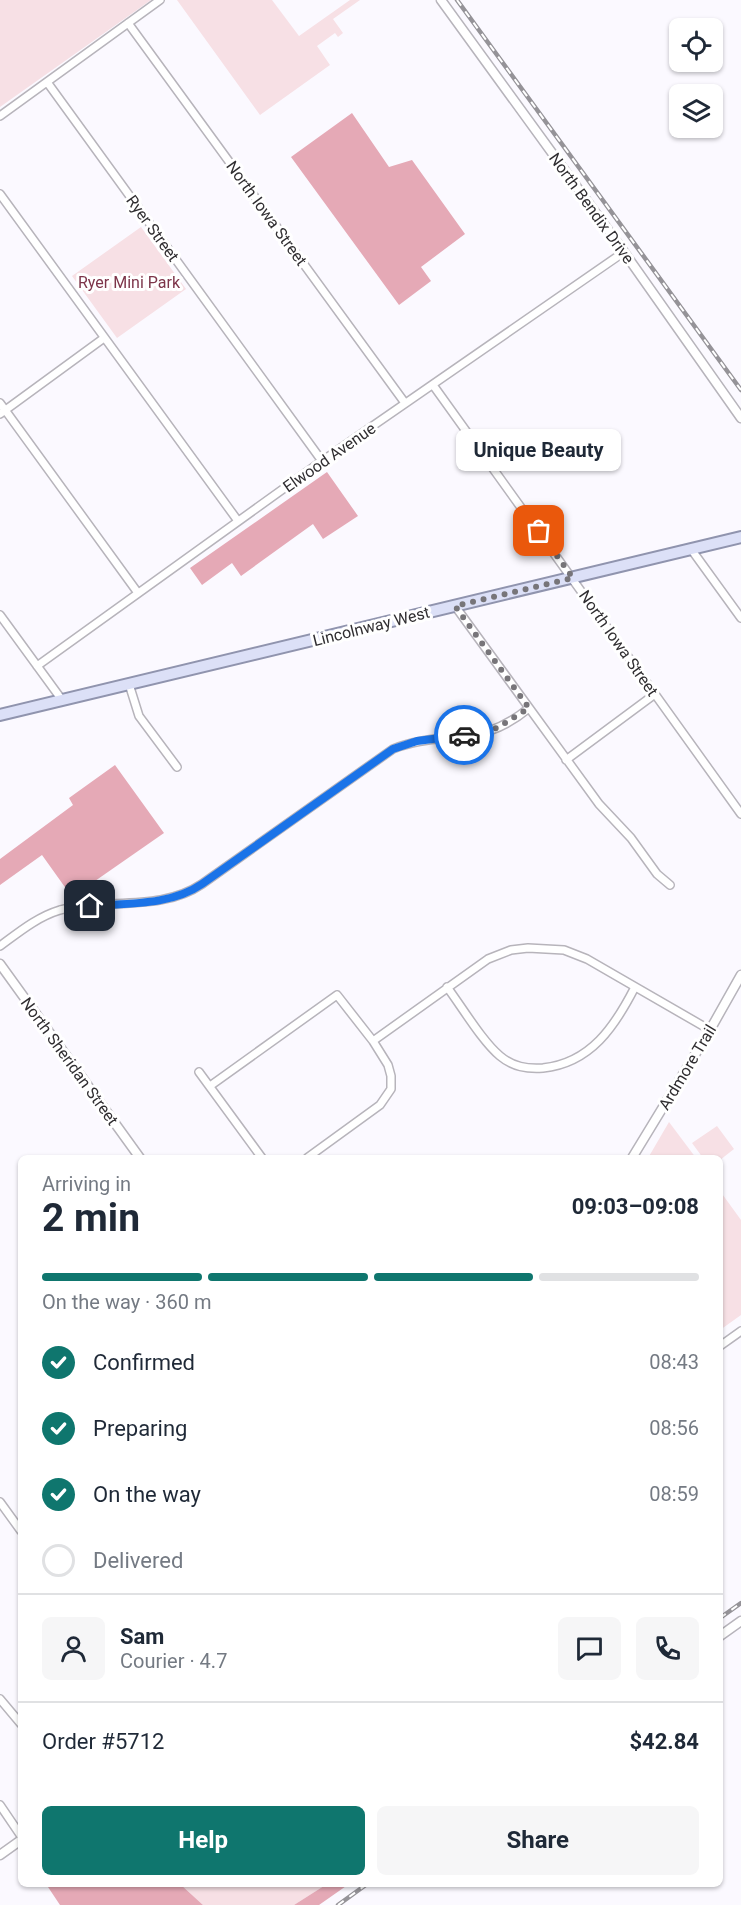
<!DOCTYPE html>
<meta charset="utf-8">
<style>
:root{--surface:#fff;--page:#f6f6f7;--text:#1f2937;--muted:#747a83;--line:#e0e1e3;--accent:#0f766e}
body{margin:0;font-family:Roboto,sans-serif;background:var(--page);color:var(--text);height:100vh;display:flex;flex-direction:column;font-size:22px;white-space:nowrap}
*{box-sizing:border-box;margin:0}
p{font-size:20px;color:var(--muted)}
.icon{flex:none;width:33px;height:33px;fill:none;stroke:currentColor;stroke-width:2;stroke-linecap:round;stroke-linejoin:round}
.map{position:relative;flex:1;overflow:hidden}
.side{position:absolute;left:18px;top:1155px;width:705px;height:732px;display:flex;flex-direction:column;background:var(--surface);border-radius:9px;box-shadow:0 2px 4px #0004}
.side>*{flex:none}
.buttons{position:absolute;left:669px;top:18px;display:grid;gap:12px}
.buttons a{display:grid;place-items:center;width:54px;height:54px;border-radius:9px;background:var(--surface);box-shadow:0 2px 4px #0004;font-size:30px}
.pin{position:absolute;display:grid;place-items:center;width:51px;height:51px;color:#fff;margin:-26px;border-radius:12px;box-shadow:0 3px 9px #0006}
.courier{position:absolute;display:grid;place-items:center;width:60px;height:60px;margin:-30px;border:4px solid #1a73e8;border-radius:50%;background:#fff;color:#222;box-shadow:0 2px 8px #0007}
.bubble{position:absolute;height:42px;border-radius:9px;background:var(--surface);box-shadow:0 2px 4px #0004;font-size:20px;font-weight:700;line-height:42px;text-align:center}
.head em{font-style:normal;font-weight:700}
.head div{display:flex;flex-direction:column-reverse}
.head{display:flex;align-items:center;justify-content:space-between;height:102px;padding:0 24px}
h1{font-size:39px;font-weight:700;line-height:45px}
.bar{display:grid;grid-template-columns:repeat(4,1fr);gap:9px 6px;align-content:center;height:72px;padding:0 24px}
.bar i{height:8px;border-radius:4px;background:var(--line)}
.bar .active{background:var(--accent)}
.bar p{grid-column:span 4}
.line{display:flex;align-items:center;gap:15px;padding:0 24px;border-top:2px solid var(--line)}
.line div{flex:1}
.round{display:grid;place-items:center;flex:none;width:63px;height:63px;border-radius:9px;background:var(--page)}
ol{padding:0 24px;list-style:none}
li{display:flex;align-items:center;gap:18px;height:66px}
li p{margin-inline-start:auto}
li .icon{padding:6px;border-radius:50%;background:var(--accent);color:#fff;stroke-width:4}
li:last-child{color:var(--muted)}
li i{width:33px;height:33px;border:3px solid var(--line);border-radius:50%}
.action{display:flex;gap:12px;margin-top:auto;padding:12px 24px}
.action a{flex:1;height:69px;border-radius:9px;background:var(--accent);color:#fff;font-size:24px;font-weight:700;line-height:69px;text-align:center}
.action a+a{background:var(--page);color:var(--text)}
.map>svg:first-child{display:block}
.green{fill:#f7e0e5}
.forest{fill:#e5a9b6}
.lines{fill:none;stroke-linecap:round;stroke-linejoin:round}
.minor-casing{stroke:#b7b4bb;stroke-width:10}
.tertiary-casing{stroke:#b7b4bb;stroke-width:11}
.primary-casing{stroke:#9094ae;stroke-width:14}
.minor{stroke:#fff;stroke-width:7}
.tertiary{stroke:#fff;stroke-width:8}
.primary{stroke:#dce0f7;stroke-width:10}
.rail-casing{stroke:#959398;stroke-width:4.5}
.rail{stroke:#fff;stroke-width:2;stroke-dasharray:7;stroke-linecap:butt}
.done{stroke:#777579;stroke-width:6;stroke-dasharray:0 10.8}
.route{stroke:#1a73e8;stroke-width:8}
.labels{text-anchor:middle;stroke-width:6;stroke-linejoin:round;paint-order:stroke}
.street-label{font-size:16px;fill:#302e31;stroke:#fff}
.park-label{font-size:16px;fill:#7d354a;stroke:#fff}
</style>
<div class="map">
<svg width="741" height="1905" viewBox="0 0 741 1905">
<rect width="100%" height="100%" fill="#fbf9ff"/>
<path class="green" d="M0,0h151l-151,107z
M177,0h95l27,36 51,-36h10l-27,19 10,14 -5,4 -3,-4 -18,13 13,19 -70,50z
M141,227l45,62 -69,49 -45,-62z
M669,1122l27,36h-48z
M717,1126l17,23 -14,11v-2h-17l-11,-15z
M720,1191l21,29v95l-21,15z
M180,1884h147l-33,21h-91z"/>
<path class="forest" d="M352,113l37,54 23,-7 53,74 -44,33 10,14 -32,24 -108,-148z
M327,472l31,44 -35,23 -10,-15 -72,52 -9,-13 -30,22 -12,-17z
M115,765l49,68 -92,64 -30,-42 -42,30v-26l73,-54 -4,-7z
M46,1884h134l23,21h-143z
M327,1884h22l-30,21h-25z"/>
<g class="lines">
<g class="minor-casing">
<path id="minor" d="M128,23l277,380
M47,82l275,379
M0,116l160,-116
M0,194l238,327
M433,385l308,429
M0,403l138,190
M0,414l104,-76
M691,549l50,69
M455,606l144,198 32,34 26,36 13,11
M0,615l62,85
M37,666l285,-205 302,-209
M129,684l10,32 38,51
M566,760l89,-66
M0,946c19,-14 37,-29 60,-36 46,-12 101,2 142,-26l191,-135c31,-13 64,-9 96,-18 15,-5 28,-13 40,-23
M447,987c15,20 35,54 53,69 13,11 27,13 43,12 48,-5 72,-42 92,-81
M373,1041l115,-82 23,-9 17,-2 36,2 23,9 123,71
M199,1072l63,86
M210,1086l127,-91 36,46 15,24 3,11v13l-11,16 -73,53
M720,1346l21,-15
M0,1502l21,29
M0,1699l21,25
M0,1805l21,31"/>
</g>
<g class="tertiary-casing">
<path id="tertiary" d="M441,0l183,252 117,166
M0,964l140,194
M632,1158l78,-128 31,-55
M720,1636l21,-15
M0,1855l21,-15"/>
</g>
<g class="primary-casing">
<path id="primary" d="M0,715l741,-178"/>
</g>
<use href="#minor" class="minor"/>
<use href="#tertiary" class="tertiary"/>
<use href="#primary" class="primary"/>
<g class="rail-casing">
<path id="rail" d="M457,0l284,390
M720,1618l21,-15
M338,1905l29,-21"/>
</g>
<use href="#rail" class="rail"/>
</g>
<g class="lines">
<path class="done" d="M464,735l33,-7 32,-20 -74,-102 118,-28 -34,-47"/>
<path class="route" d="M90,906c37,-3 80,0 112,-22l191,-135 24,-8 47,-6"/>
</g>
<g class="labels">
<g class="street-label">
<text transform="translate(592 208) rotate(54)" y="6">North Bendix Drive</text>
<text transform="translate(267 213) rotate(54)" y="6">North Iowa Street</text>
<text transform="translate(153 228) rotate(54)" y="6">Ryer Street</text>
<text transform="translate(329 457) rotate(-35)" y="6">Elwood Avenue</text>
<text transform="translate(371 626) rotate(-14)" y="6">Lincolnway West</text>
<text transform="translate(619 643) rotate(55)" y="6">North Iowa Street</text>
<text transform="translate(70 1061) rotate(54)" y="6">North Sheridan Street</text>
<text transform="translate(687 1067) rotate(-59)" y="6">Ardmore Trail</text>
</g>
<g class="park-label">
<text x="129" y="288">Ryer Mini Park</text>
</g>
</g>
</svg>
<div class="buttons">
<a><svg class="icon" aria-label="locate" viewBox="0 0 24 24"><circle cx="12" cy="12" r="6"/><path d="M12 2v4M12 18v4M2 12h4M18 12h4"/></svg></a>
<a><svg class="icon" aria-label="layers" viewBox="0 0 24 24"><path d="M12 4l9 5-9 5-9-5zM3 14l9 5 9-5"/></svg></a>
</div>
<div class="pin" style="left:539px;top:531px;background:#ea580c"><svg class="icon" aria-label="bag" viewBox="0 0 24 24"><path d="M5 8h14l-1 12H6zM9 8a3 3 0 0 1 6 0"/></svg></div>
<div class="pin" style="left:90px;top:906px;background:#1f2937"><svg class="icon" aria-label="home" viewBox="0 0 24 24"><path d="M3 11l9-7 9 7M6 9v11h12V9"/></svg></div>
<div class="courier" style="left:464px;top:735px"><svg class="icon" aria-label="car" viewBox="0 0 24 24"><path d="M5 17H2v-5l4-1 3-4h7l3 4 3 1v5h-3M9 17h6M6 11h13"/><circle cx="7" cy="17" r="2"/><circle cx="17" cy="17" r="2"/></svg></div>
<div class="bubble" style="left:456px;top:429px;width:165px">Unique Beauty</div>
<section class="side">
<div class="head"><div><h1>2 min</h1><p>Arriving in</p></div><em>09:03–09:08</em></div>
<div class="bar"><i class="active"></i><i class="active"></i><i class="active"></i><i></i><p>On the way · 360 m</p></div>
<ol>
<li><svg class="icon" aria-label="check" viewBox="0 0 24 24"><path d="M5 12l5 5 9-10"/></svg>Confirmed<p>08:43</p></li>
<li><svg class="icon" aria-label="check" viewBox="0 0 24 24"><path d="M5 12l5 5 9-10"/></svg>Preparing<p>08:56</p></li>
<li><svg class="icon" aria-label="check" viewBox="0 0 24 24"><path d="M5 12l5 5 9-10"/></svg>On the way<p>08:59</p></li>
<li><i></i>Delivered</li>
</ol>
<div class="line" style="height:108px"><a class="round"><svg class="icon" aria-label="person" viewBox="0 0 24 24"><circle cx="12" cy="8" r="4"/><path d="M4 21q1-7 8-7t8 7"/></svg></a><div><b>Sam</b><p>Courier · 4.7</p></div><a class="round"><svg class="icon" aria-label="chat" viewBox="0 0 24 24"><path d="M4 5h16v11H9l-5 4z"/></svg></a><a class="round"><svg class="icon" aria-label="phone" viewBox="0 0 24 24"><path d="M5 4h4l2 5-3 2q2 4 5 5l2-3 5 2v4C11 20 4 13 5 4z"/></svg></a></div>
<div class="line" style="height:78px"><div>Order #5712</div><b>$42.84</b></div>
<div class="action"><a>Help</a><a>Share</a></div>
</section>
</div>
